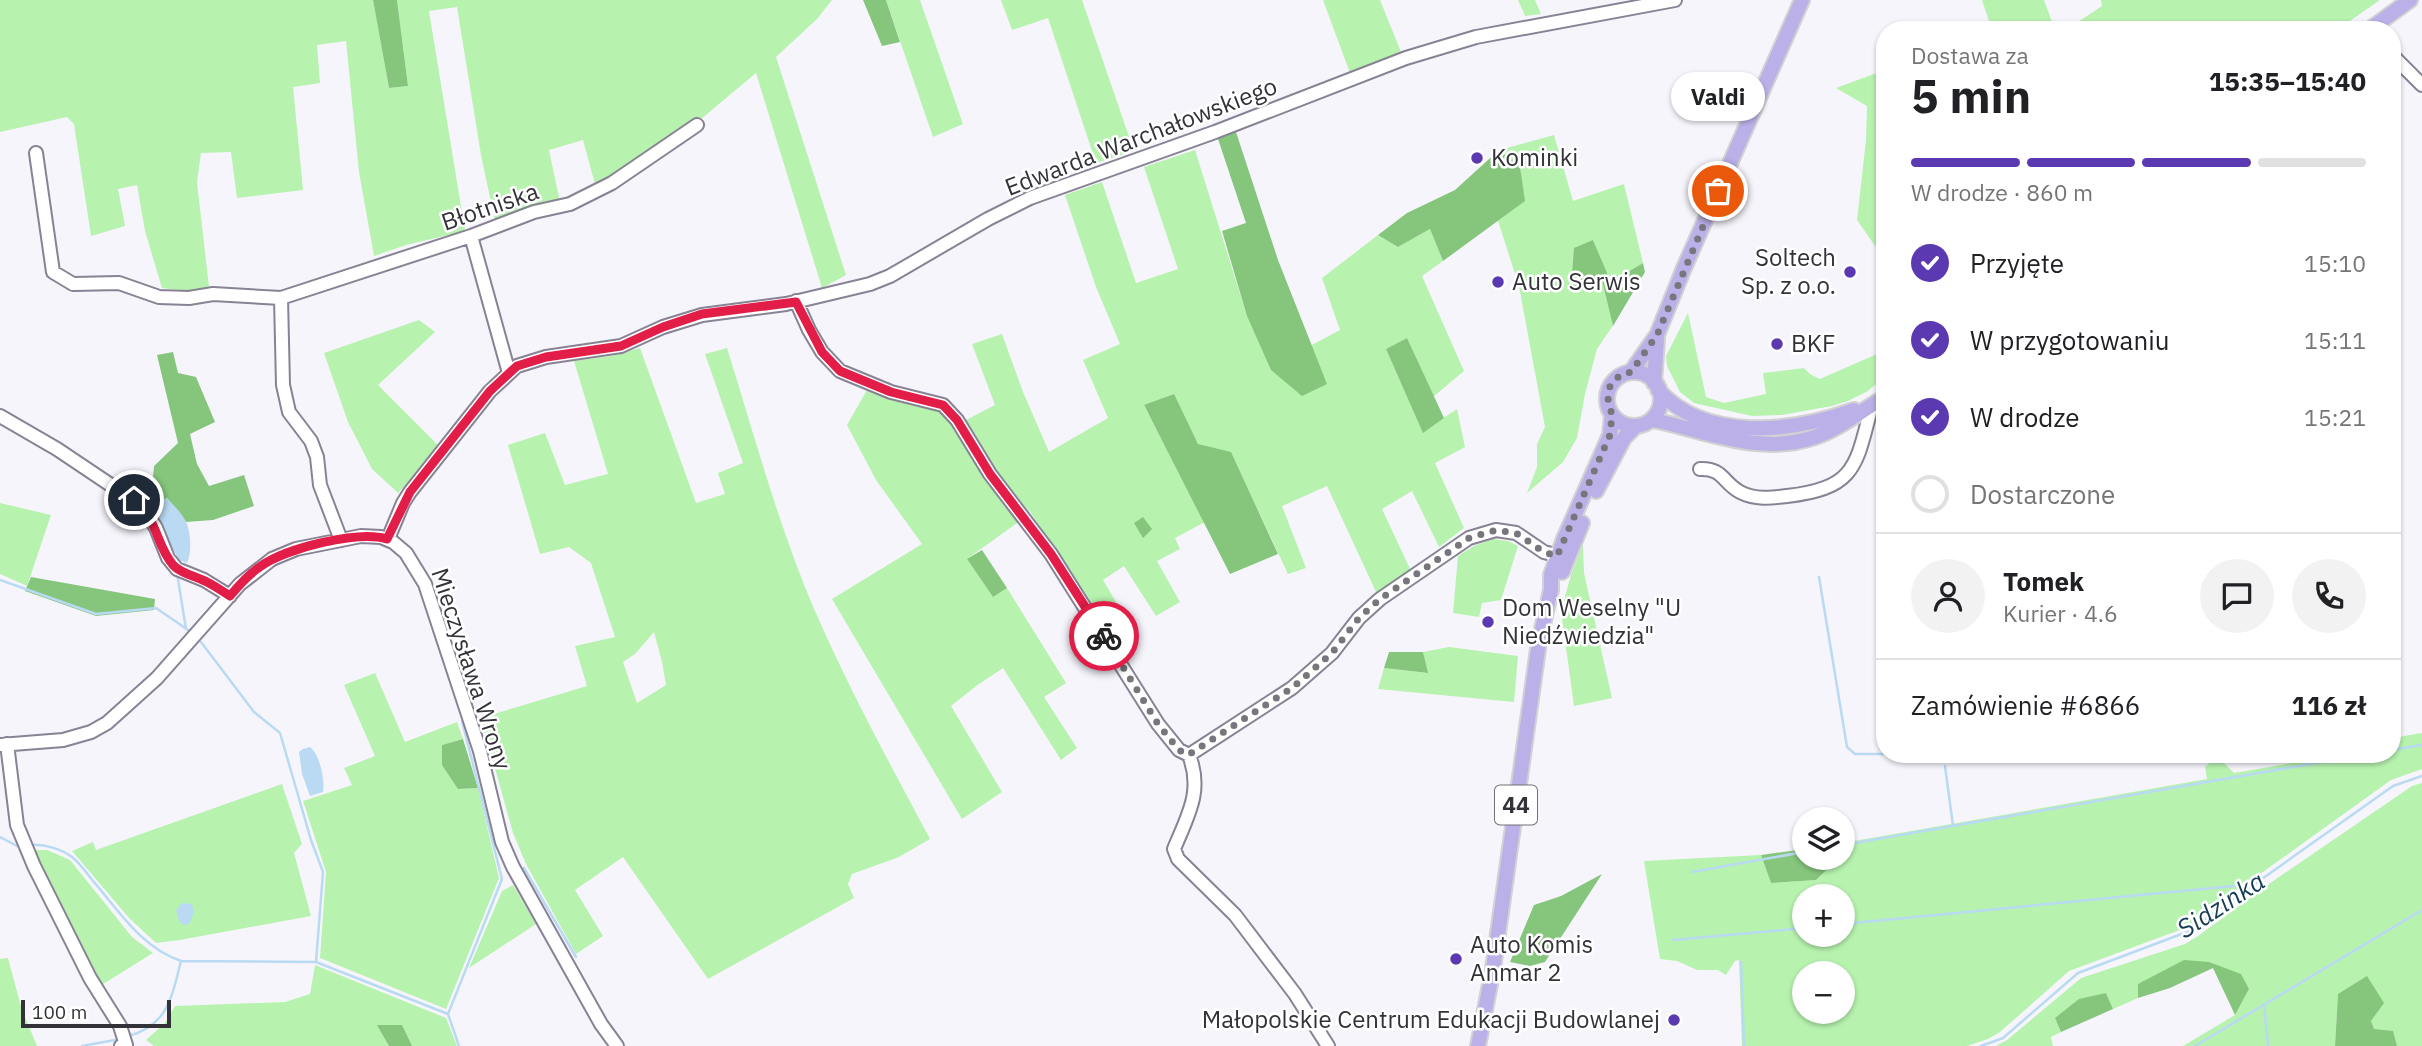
<!DOCTYPE html>
<html lang="pl">
<meta charset="utf-8">
<style>
:root{--surface:#fff;--page:#f2f2f2;--text:#202124;--muted:#757577;--line:#e0e0e0;--accent:#5a39b1}
body{margin:0;font-family:"IBM Plex Sans",sans-serif;background:var(--page);color:var(--text);height:100vh;display:flex;flex-direction:column;font-size:26px;white-space:nowrap}
*{box-sizing:border-box;margin:0}
p{font-size:23px;color:var(--muted)}
.icon{flex:none;width:38px;height:38px;fill:none;stroke:currentColor;stroke-width:2;stroke-linecap:round;stroke-linejoin:round}
.map{position:relative;flex:1;overflow:hidden}
.details{position:absolute;left:1876px;top:21px;width:525px;height:742px;display:flex;flex-direction:column;background:var(--surface);border-radius:28px;box-shadow:0 2px 5px #0004}
.details>*{flex:none}
.fabs{position:absolute;left:1792px;top:807px;display:grid;gap:14px}
.fabs a{display:grid;place-items:center;width:63px;height:63px;border-radius:50%;background:var(--surface);box-shadow:0 2px 5px #0004;font-size:35px}
.scale{position:absolute;left:21px;bottom:18px;width:150px;box-sizing:border-box;padding-left:7px;border:4px solid #343239;border-top:0;font-size:19px;line-height:24px;white-space:nowrap;color:#343239;-webkit-text-stroke:5px #fff;paint-order:stroke}
.pin{position:absolute;display:grid;place-items:center;width:60px;height:60px;color:#fff;margin:-30px;border:4px solid #fff;border-radius:50%;box-shadow:0 2px 7px #0007}
.courier{position:absolute;display:grid;place-items:center;width:70px;height:70px;margin:-35px;border:5px solid #e11d48;border-radius:50%;background:#fff;color:#222;box-shadow:0 2px 9px #0007}
.bubble{position:absolute;height:49px;border-radius:24px;background:var(--surface);box-shadow:0 2px 5px #0004;font-size:23px;font-weight:700;line-height:49px;text-align:center}
.headline em{font-style:normal;font-weight:700}
.headline div{display:flex;flex-direction:column-reverse}
.headline{display:flex;align-items:center;justify-content:space-between;height:119px;padding:0 35px}
h1{font-size:46px;font-weight:700;line-height:52px}
.bar{display:grid;grid-template-columns:repeat(4,1fr);gap:10px 7px;align-content:center;height:84px;padding:0 35px}
.bar i{height:9px;border-radius:5px;background:var(--line)}
.bar .active{background:var(--accent)}
.bar p{grid-column:span 4}
.line{display:flex;align-items:center;gap:18px;padding:0 35px;border-top:2px solid var(--line)}
.line div{flex:1}
.round{display:grid;place-items:center;flex:none;width:74px;height:74px;border-radius:37px;background:var(--page)}
ol{padding:0 35px;list-style:none}
li{display:flex;align-items:center;gap:21px;height:77px}
li p{margin-inline-start:auto}
li .icon{padding:7px;border-radius:50%;background:var(--accent);color:#fff;stroke-width:4}
li:last-child{color:var(--muted)}
li i{width:38px;height:38px;border:4px solid var(--line);border-radius:50%}
.map>svg:first-child{display:block}
.green{fill:#b7f2af;fill-rule:evenodd}
.forest{fill:#85c67c}
.water{fill:#b9daf2}
.lines{fill:none;stroke-linecap:round;stroke-linejoin:round}
.stream{stroke:#b9daf2;stroke-width:2.5}
.minor-casing{stroke:#888394;stroke-width:16}
.major-casing{stroke:#d2d2d3;stroke-width:18}
.minor{stroke:#fff;stroke-width:12}
.major{stroke:#bbb0e7;stroke-width:14}
.done{stroke:#78767d;stroke-width:7;stroke-dasharray:0 12.6}
.route{stroke:#e11d48;stroke-width:9}
.poi-dot{fill:#5a39b1;stroke:#fff;stroke-width:2.5}
.labels{text-anchor:middle;stroke-width:5;stroke-linejoin:round;paint-order:stroke}
.shield{fill:#fff;stroke:#717074;stroke-width:2}
.shield-label{font-size:23px;font-weight:bold;fill:#343239}
.street-label{font-size:24px;fill:#343239;stroke:#fff}
.poi-label{font-size:24px;fill:#343239;stroke:#fff;text-anchor:start}
.water-label{font-size:26px;font-style:italic;fill:#173d56;stroke:#fff}
</style>
<div class="map">
<svg width="2422" height="1046" viewBox="0 0 2422 1046">
<rect width="100%" height="100%" fill="#f7f5fc"/>
<path class="green" d="M0,0h373l16,88 19,-2 -11,-86h435l-15,19 -41,38 70,218 -24,13 -66,-215 -61,51 -99,64 -13,-48 -34,10 11,52 -65,19 -14,-66 -24,-148 -28,4 36,220 -59,14 -32,11 -15,-84 -13,-131 -29,4 3,38 -27,4 10,103 -66,8 -6,-46 -30,1 -4,29 12,105 -21,4 -26,-3 -17,-57 -8,-46 -19,4 7,37 -34,10 -17,-112 -7,-7 -67,15z
M886,0h34l43,124 -30,13z
M1001,0h81l52,151 -38,12 -48,-145 -36,12z
M1323,0h57l21,52 -51,21z
M1518,0h17l6,14 -16,2z
M1982,0h62l11,30h-63z
M2101,0h279l-43,30h-271l36,-24z
M1885,70v190l-28,-40 9,-80 1,-34 -31,-18z
M1554,135l19,66 51,-17 19,79 -32,19 -18,-42 -22,49 31,-10 11,46 3,-4 -19,28 -12,45 -8,44 -14,24 -36,31 10,-26v-23l8,-17 -26,-141 -21,-65 26,-20 -4,-34 -21,-17z
M1195,150l52,166 80,68 -17,-38 30,-16 -18,-52 56,-43 20,12 32,-18 13,32 -21,15 42,95 -31,26 -26,-59 -21,11 37,83 34,-23 8,38 -30,16 29,65 -25,19 -27,-56 -30,18 29,62 -34,23 -50,-108 -45,20 24,62 -18,6 -57,-121 -33,-9 -25,-50 -29,12 61,116 -30,16 5,11 -23,12 23,41 -24,14 -32,-50 -21,14 19,32 -20,11 -71,-110 -37,-41 -30,-51 31,-16 -23,-61 30,-10 21,58 26,60 59,-34 -25,-58 37,-16 -24,-57 -31,-92 37,-13 34,101 42,-14 -34,-102z
M1688,313l18,84 18,6 42,-9 -3,-21 41,-5 6,6 10,5 57,-25 8,7v15l-17,15 -20,10 -16,5 -50,9 -30,1 -58,-13 -14,-11 -13,-26 -1,-10z
M419,320l16,12 -57,53 62,62 -42,46 -26,-24 -24,-47 -24,-69z
M640,348l56,155 29,-9 -7,-21 25,-10 -38,-109 22,-6c27,86 52,180 88,263 34,78 75,153 115,228l-31,18 -47,17 -4,10 6,14 -146,81 -85,-122 -48,33 28,46 -27,18 -50,-90 -13,-31 -32,-115 106,-32 -12,-40 40,-9 -24,-74 -22,-16 -29,7 -32,-109 37,-12 20,52 43,-11 -34,-113 37,-5zM654,632l8,30 4,23 -29,18 -14,-41 12,-8z
M867,390l76,19 81,109 -57,41 26,38 14,-9 59,95 -22,14 33,51 -16,12 -58,-92 -27,18 -25,20 51,86 -40,27 -130,-220 90,-55 -46,-64 -29,-55z
M0,503l51,12 -24,71 -27,-12z
M1493,539l15,2 10,5 -17,54 -19,3 -3,14 -26,-4 5,-57 16,-10z
M1583,544l1,29 28,125 -38,8 -13,-95 10,-36z
M1449,647l69,9 -4,46 -136,-13 6,-21 43,5 -4,-21z
M375,673l30,69 52,-20 6,17 -21,6 16,44 20,-1 21,90 -53,131 -126,-51 6,-86 -23,-71 49,-16 -8,-17 31,-12 -31,-71z
M2422,733v36l-31,11 -206,148 -116,43 -69,61 -12,7 -21,7h-225l-3,-86 -4,1 -9,14 -8,-5h-21l-20,-9 -17,-2 -16,-98 117,-6 10,28 45,-3 23,-22h4v-14l11,-3 353,-62 -2,-12 12,-11 17,17 111,-19h47v-16zM1804,896h39v38h-39zM1804,973h39v39h-39z
M2422,783v263h-25l-5,-15 -18,-1 -3,-9 -33,-27 -3,52h-152l52,-31 14,-26 -40,-27 -71,22v14l-25,11 -7,-16 -51,25 6,14 -10,5 2,9h-57l11,-6 74,-62 104,-34 13,-8 78,-57 136,-93z
M282,784l20,60 -8,9 17,63 -131,24 -24,3 -27,-25 -57,-67 21,-9 3,8z
M30,850h17l23,10 62,77 21,16 -53,33z
M513,885l23,39 -67,44 33,-77z
M8,958l14,52 15,36h-37v-87z
M315,965l131,53 11,28h-45l-11,-21h-23l11,21h-235l-8,-6 19,-17 10,-17 110,-4 25,-8z"/>
<path class="forest" d="M373,0h24l11,86 -19,2z
M863,0h23l14,42 -18,4z
M1236,132l42,128 49,124 -25,12 -31,-26 -24,-54 -25,-85 24,-8 -28,-84z
M1499,150l21,17 5,34 -82,60 -13,-32 -32,18 -20,-12 29,-22 48,-23z
M1593,240l18,42 32,-19 2,9 -32,54 -11,-46 -31,9 3,-41z
M1407,338l37,80 -21,15 -37,-84z
M173,352l5,21 18,4 19,45 -25,12 7,30 12,22 35,-11 10,31 -41,14 -27,2 -19,-24 -11,6 -5,-5 3,-33 24,-23 -21,-88z
M1174,394l24,50 33,8 47,102 -48,20 -86,-169z
M1143,517l9,12 -9,9 -9,-15z
M982,550l25,38 -14,9 -26,-38z
M31,577l124,22 -1,11 -58,6 -71,-25z
M1389,652h34l5,21 -44,-5z
M463,739l15,49 -20,1 -16,-24v-20z
M1804,849v9h35l-23,22 -45,3 -10,-28z
M1602,874l-57,88 -15,4 -20,-4 24,-57 27,-9z
M2184,960l25,2 32,12 8,15 -14,26 -22,-47 -43,20 -32,10v-14z
M2367,976l17,27 -13,18 3,8 19,2 4,15h-62l3,-52z
M2106,993l7,16 -52,23 -6,-14 24,-19z
M377,1025h25l10,21h-23z"/>
<path class="water" d="M2392,292l6,68 -6,5z
M167,498c6,7 15,15 19,24 5,10 6,31 1,41l-8,-3 -26,-48 3,-8z
M310,747c10,8 15,33 13,45l-13,4 -8,-22 -3,-22 4,-3z
M182,903l10,1 2,9 -5,11 -6,1 -4,-4 -3,-11z"/>
<g class="lines">
<path class="stream" d="M177,573l9,56
M1819,577l28,170 8,7h30
M0,580l96,34 60,-6 32,22
M201,642l53,70 26,21 31,107 12,32 -7,90
M2392,750l30,-5
M1943,754v1
M1945,766l8,60
M0,837l21,11
M31,845c14,-1 30,4 41,12 8,6 15,17 22,25 25,29 48,66 87,79l135,1 132,52 11,32
M1843,845l525,-91
M524,868l52,89
M1692,872l112,-20
M1843,924l411,-40
M1673,940l131,-12
M1741,962l3,84
M2264,1004l4,42
M448,1014l54,-135 -40,-158
M128,1036c40,-10 44,-40 53,-75
M82,1046l33,-6
M1981,1046l22,-8 75,-65 109,-41 206,-146 29,-10
M2195,1046l227,-136"/>
<g class="minor-casing">
<path id="minor" d="M2392,55l30,30
M36,153l17,119 20,12 46,-1 40,14 30,1 24,-4 68,4 190,-62 63,-24 36,-8 42,-21 85,-58
M471,236l38,137
M281,298l2,87 6,27 22,29 6,16 3,28 21,55
M796,301l13,29 13,22 18,19 51,21 52,13 14,15 33,54 61,80 107,170 21,26 10,5 103,-67 40,-35 27,-35 21,-19 89,-61 27,-8 20,3 28,19 22,6
M0,416l57,33 76,51 12,10 11,18 12,30 9,11 27,11 26,16
M1700,469c23,-1 23,14 40,23 15,8 31,6 47,4 70,-8 69,-31 85,-91
M388,539l15,-36 7,-11 80,-101 27,-25 29,-9 75,-11 42,-19 39,-12 84,-11 84,-20 20,-8 98,-57 42,-21 185,-66 191,-74 70,-21 199,-37
M7,744l10,81 17,41 56,112 30,48 6,19 -5,1
M0,745l63,-5 28,-8 16,-9 50,-45 83,-94 32,-25 24,-10 65,-13 20,1 12,5 13,11 19,31 55,167 22,91 11,25 88,157 16,22
M1189,755c14,36 -1,60 -15,94l4,10 57,56 60,79 33,52"/>
</g>
<g class="major-casing">
<path id="major" d="M2369,30l41,-30
M1631,372l26,-37 27,-67 118,-268
M1607 399a27 27 0 1 1 54 0a27 27 0 1 1-54 0Z
M1654,383l3,-44
M1658,390c48,53 135,42 196,20
M1653,420c54,11 106,36 162,17 26,-9 47,-27 70,-40
M1596,491l28,-53 11,-11
M1562,572l20,-49
M1478,1046l15,-77 46,-327 12,-52v-15l13,-36 46,-104 2,-20"/>
</g>
<use href="#minor" class="minor"/>
<use href="#major" class="major"/>
</g>
<g class="lines">
<path class="done" d="M1104,636l54,88 21,26 9,5 104,-67 40,-35 27,-35 21,-19 89,-61 27,-8 20,3 28,19 13,4 53,-121 2,-20 -4,-15 2,-14 10,-11 11,-3 26,-37 61,-144"/>
<path class="route" d="M134,500c25,22 21,43 39,65 8,9 23,11 34,17 8,4 15,9 23,14 9,-11 19,-22 31,-30 25,-18 98,-36 126,-27l23,-47 80,-101 27,-25 29,-9 75,-11 42,-19 39,-13 94,-12 26,50 18,19 51,21 52,13 14,15 33,54 61,80 53,82"/>
</g>
<g class="poi-dot">
<circle cx="1477" cy="158" r="7"/>
<circle cx="1850" cy="272" r="7"/>
<circle cx="1498" cy="282" r="7"/>
<circle cx="1777" cy="344" r="7"/>
<circle cx="1488" cy="622" r="7"/>
<circle cx="1456" cy="959" r="7"/>
<circle cx="1674" cy="1020" r="7"/>
</g>
<g class="labels">
<rect class="shield" x="1495" y="785.5" width="42" height="39" rx="5"/>
<g class="shield-label">
<text x="1516" y="813">44</text>
</g>
<g class="street-label">
<text transform="translate(1141 137) rotate(-21)" y="8">Edwarda Warchałowskiego</text>
<text transform="translate(490 207) rotate(-19)" y="8">Błotniska</text>
<text transform="translate(471 669) rotate(72)" y="8">Mieczysława Wrony</text>
</g>
<g class="poi-label">
<text x="1491" y="166">Kominki</text>
<text x="1836" y="266" text-anchor="end">Soltech<tspan x="1836" dy="28">Sp. z o.o.</tspan></text>
<text x="1512" y="290">Auto Serwis</text>
<text x="1791" y="352">BKF</text>
<text x="1502" y="616">Dom Weselny "U<tspan x="1502" dy="28">Niedźwiedzia"</tspan></text>
<text x="1470" y="953">Auto Komis<tspan x="1470" dy="28">Anmar 2</tspan></text>
<text x="1660" y="1028" text-anchor="end">Małopolskie Centrum Edukacji Budowlanej</text>
</g>
<g class="water-label">
<text transform="translate(2221 905) rotate(-33)" y="9">Sidzinka</text>
</g>
</g>
</svg>
<div class="fabs">
<a><svg class="icon" aria-label="layers" viewBox="0 0 24 24"><path d="M12 4l9 5-9 5-9-5zM3 14l9 5 9-5"/></svg></a>
<a>+</a>
<a>−</a>
</div>
<div class="scale">100 m</div>
<div class="pin" style="left:1718px;top:191px;background:#ea580c"><svg class="icon" aria-label="bag" viewBox="0 0 24 24"><path d="M5 8h14l-1 12H6zM9 8a3 3 0 0 1 6 0"/></svg></div>
<div class="pin" style="left:134px;top:500px;background:#1f2937"><svg class="icon" aria-label="home" viewBox="0 0 24 24"><path d="M3 11l9-7 9 7M6 9v11h12V9"/></svg></div>
<div class="courier" style="left:1104px;top:636px"><svg class="icon" aria-label="bike" viewBox="0 0 24 24"><circle cx="6" cy="16" r="4"/><circle cx="18" cy="16" r="4"/><path d="M6 16l4-8h5l3 8M10 8l3 8H6M13 5h3"/></svg></div>
<div class="bubble" style="left:1671px;top:72px;width:94px">Valdi</div>
<section class="details">
<div class="headline"><div><h1>5 min</h1><p>Dostawa za</p></div><em>15:35–15:40</em></div>
<div class="bar"><i class="active"></i><i class="active"></i><i class="active"></i><i></i><p>W drodze · 860 m</p></div>
<ol>
<li><svg class="icon" aria-label="check" viewBox="0 0 24 24"><path d="M5 12l5 5 9-10"/></svg>Przyjęte<p>15:10</p></li>
<li><svg class="icon" aria-label="check" viewBox="0 0 24 24"><path d="M5 12l5 5 9-10"/></svg>W przygotowaniu<p>15:11</p></li>
<li><svg class="icon" aria-label="check" viewBox="0 0 24 24"><path d="M5 12l5 5 9-10"/></svg>W drodze<p>15:21</p></li>
<li><i></i>Dostarczone</li>
</ol>
<div class="line" style="height:126px"><a class="round"><svg class="icon" aria-label="person" viewBox="0 0 24 24"><circle cx="12" cy="8" r="4"/><path d="M4 21q1-7 8-7t8 7"/></svg></a><div><b>Tomek</b><p>Kurier · 4.6</p></div><a class="round"><svg class="icon" aria-label="chat" viewBox="0 0 24 24"><path d="M4 5h16v11H9l-5 4z"/></svg></a><a class="round"><svg class="icon" aria-label="phone" viewBox="0 0 24 24"><path d="M5 4h4l2 5-3 2q2 4 5 5l2-3 5 2v4C11 20 4 13 5 4z"/></svg></a></div>
<div class="line" style="height:91px"><div>Zamówienie #6866</div><b>116 zł</b></div>
</section>
</div>
